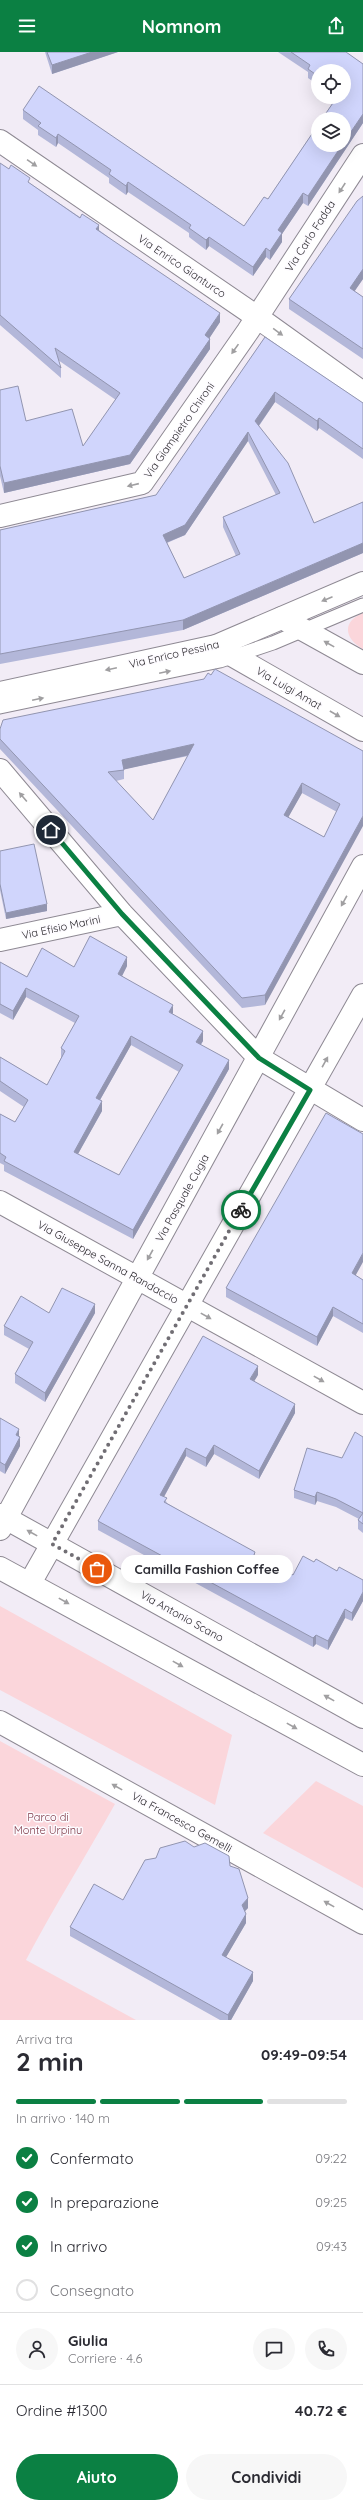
<!DOCTYPE html>
<html lang="it">
<meta charset="utf-8">
<style>
:root{--surface:#fff;--page:#f7f7f7;--text:#2b2b33;--muted:#7c7c81;--line:#e1e1e2;--accent:#0b8043}
body{margin:0;font-family:Quicksand,sans-serif;background:var(--page);color:var(--text);height:100vh;display:flex;flex-direction:column;font-size:15px;white-space:nowrap}
*{box-sizing:border-box;margin:0}
p{font-size:13px;color:var(--muted)}
.icon{flex:none;width:22px;height:22px;fill:none;stroke:currentColor;stroke-width:2;stroke-linecap:round;stroke-linejoin:round}
.map{position:relative;height:1968px;overflow:hidden}
.sheet{display:flex;flex-direction:column;background:var(--surface);flex:1}
.sheet>*{flex:none}
.controls{position:absolute;left:311px;top:12px;display:grid;gap:8px}
.controls a{display:grid;place-items:center;width:40px;height:40px;border-radius:50%;background:var(--surface);box-shadow:0 4px 16px #0002;font-size:20px}
.pin{position:absolute;display:grid;place-items:center;width:34px;height:34px;color:#fff;margin:-17px;border:2px solid #fff;border-radius:50%;box-shadow:0 1px 4px #0007}
.courier{position:absolute;display:grid;place-items:center;width:40px;height:40px;margin:-20px;border:3px solid #0b8043;border-radius:50%;background:#fff;color:#222;box-shadow:0 1px 5px #0007}
.bubble{position:absolute;height:28px;border-radius:14px;background:var(--surface);box-shadow:0 4px 16px #0002;font-size:13px;font-weight:800;line-height:28px;text-align:center}
.headline em{font-style:normal;font-weight:800}
.headline div{display:flex;flex-direction:column-reverse}
.headline{display:flex;align-items:center;justify-content:space-between;height:68px;padding:0 16px}
h1{font-size:26px;font-weight:800;line-height:30px}
.bar{display:grid;grid-template-columns:repeat(4,1fr);gap:6px 4px;align-content:center;height:48px;padding:0 16px}
.bar i{height:5px;border-radius:3px;background:var(--line)}
.bar .current{background:var(--accent)}
.bar p{grid-column:span 4}
.line{display:flex;align-items:center;gap:10px;padding:0 16px;border-top:1px solid var(--line)}
.line div{flex:1}
.round{display:grid;place-items:center;flex:none;width:42px;height:42px;border-radius:21px;background:var(--page)}
ol{padding:0 16px;list-style:none}
li{display:flex;align-items:center;gap:12px;height:44px}
li p{margin-inline-start:auto}
li .icon{padding:4px;border-radius:50%;background:var(--accent);color:#fff;stroke-width:4}
li:last-child{color:var(--muted)}
li i{width:22px;height:22px;border:2px solid var(--line);border-radius:50%}
.cta{display:flex;gap:8px;margin-top:auto;padding:8px 16px}
.cta a{flex:1;height:46px;border-radius:24px;background:var(--accent);color:#fff;font-size:16px;font-weight:800;line-height:46px;text-align:center}
.cta a+a{background:var(--page);color:var(--text)}
header{display:flex;justify-content:space-between;align-items:center;height:52px;padding:0 16px;background:var(--accent);color:#fff;font-size:18px;font-weight:800}
.map>svg:first-child{display:block}
.green{fill:#fbd6db}
.lines{fill:none;stroke-linecap:round;stroke-linejoin:round}
.service-casing{stroke:#8e8993;stroke-width:15}
.minor-casing{stroke:#8e8993;stroke-width:24}
.tertiary-casing{stroke:#8e8993;stroke-width:24}
.service{stroke:#fff;stroke-width:13}
.minor{stroke:#fff;stroke-width:22}
.tertiary{stroke:#fff;stroke-width:22}
.wall{fill:#b3b7d9;fill-rule:evenodd}
.shaded-wall{fill:#9295b0}
.building{fill:#d0d5fc;stroke:#9295b0;fill-rule:evenodd}
.oneway{fill:#a09fa1}
.done{stroke:#716e74;stroke-width:4;stroke-dasharray:0 7.2}
.route{stroke:#0b8043;stroke-width:5}
.labels{text-anchor:middle;stroke-width:3;stroke-linejoin:round;paint-order:stroke}
.street-label{font-size:11px;fill:#2c2a2e;stroke:#fdfbff}
.park-label{font-size:11px;fill:#7f3947;stroke:#fdfbff}
</style>
<header><svg class="icon" aria-label="menu" viewBox="0 0 24 24"><path d="M4 6h16M4 12h16M4 18h16"/></svg>Nomnom<svg class="icon" aria-label="share" viewBox="0 0 24 24"><path d="M12 15V3M7 8l5-5 5 5M5 13v7h14v-7"/></svg></header>
<div class="map">
<svg width="363" height="1968" viewBox="0 0 363 1968">
<rect width="100%" height="100%" fill="#f2ecf6"/>
<path class="green" d="M363,561v36c-18,-10 -22,-27 0,-36z
M0,1554l232,129 -17,70 -215,-115z
M0,1689l115,63c-29,52 -61,103 -89,156l110,60h-136z
M316,1729l47,25v82l-100,-55z"/>
<g class="lines">
<g class="service-casing">
<path id="service" d="M0,655l220,-46 53,-18 90,-38"/>
</g>
<g class="minor-casing">
<path id="minor" d="M0,89l257,176 106,76
M0,464l142,-33 106,-152 115,-176
M282,566l81,45
M216,594l147,84
M0,718l122,144 137,144 104,62
M0,888l122,-26
M0,1150l363,201
M0,1477l363,-663
M30,1531l333,-588
M0,1670l363,201"/>
</g>
<g class="tertiary-casing">
<path id="tertiary" d="M0,641l216,-47 147,-63
M0,1463l363,202
M0,1516l363,197"/>
</g>
<use href="#service" class="service"/>
<use href="#minor" class="minor"/>
<use href="#tertiary" class="tertiary"/>
</g>
<path class="wall" d="M45,0h73l-66,22z
M278,0h68l17,12v59l-55,83 -5,-3 -21,31v8l-12,18 -4,-3 -13,19 -44,-30 -3,4 -17,-13v-4l-61,-41 -2,3 -17,-12v-5l-51,-35 -2,4 -18,-12v-5l-15,-11v-9l221,116 24,-27 66,-98v-4h10v-26h-26v14l-10,-7v-6z
M0,111l99,67 121,92 -11,16 1,11 -80,115 -126,29 -4,-17v-86l26,31 57,25 33,-46 -58,-40 3,8v10l-61,-53z
M363,144v83l-9,12 9,6v62l-74,-50v-10z
M265,285l98,66v56l-44,-31 -2,3 -42,-29 -16,24 55,97 49,-21v51l-180,77 -183,34v-134l156,-35zM248,389l28,54 -53,22v10l13,29 -52,22 -17,-35 18,-8z
M211,623l152,76 -98,254 -23,3 -242,-259v-20l204,-50zM188,704l-35,64 -37,-39 8,-2v-10zM302,741l35,19 -13,25 -36,-20z
M0,799l47,60 -41,8 -6,-29z
M0,910l27,15 47,-10 53,-1 -5,10 51,39 30,26 -2,4 28,24 -96,170 -129,-68v-6l-4,-2v-49l15,8 9,-15 -24,-16v-34l47,28 14,-27v-10l14,-25 -49,-26 -13,23 -13,-7zM131,993l48,27 -60,103 -41,-21 24,-43 -2,-11z
M356,1224l7,4v53l-30,-17 -16,30 -91,-49v-9z
M49,1261h46l-50,89 -30,-19v-9l14,-25 -25,-14v-9z
M258,1323l-4,6 41,32 -36,66 -45,-25 -8,13 -20,-11 -22,41 3,6 88,53 38,19 21,-13 49,18v21l-11,20 -7,-3 -17,32 -12,-6 -3,3 -215,-117v-9z
M0,1366l19,18 1,10 -15,28 -5,-3z
M363,1385v96l-5,-4v-9l1,-1 -23,-12 -19,-6 -2,4 -21,-7v-8l48,-32z
M194,1795l36,19 18,42 -3,3 1,12 -20,34 27,24 -22,39h-11l-150,-84v-9l53,-27z"/>
<path class="shaded-wall" d="M92,0h26l-66,22v-9z
M363,62v9l-55,83v-10l34,-51h2v-3z
M58,82v9l-2,4v-9z
M128,130v10l-2,3v-9z
M303,141v10l-21,31v8l-12,18v-9l8,-21z
M99,173v10l-3,-6z
M209,185v9l-3,4v-10z
M266,196v9l-13,19v-9z
M363,217v10l-13,19v-10z
M220,261v9l-15,23v-10z
M210,287v10l-80,115 -126,29v-10l126,-28z
M275,340v10l-20,29v-10z
M319,366v10l-2,3v-10z
M248,380v9l-63,94 -22,9v-9z
M363,491v10l-180,77v-10z
M194,692v10l-72,16v-10z
M302,731v10l-18,32v-10z
M363,764v10l-98,179v-10z
M47,852v7l-41,8v-6z
M127,905v9l-9,18v-10z
M26,936v9l-13,23v-9z
M173,953v9l-4,-2z
M203,979v10l-7,10v-9z
M131,984v9l-35,62v-9z
M229,1008v9l-96,170v-9z
M102,1049v10l-28,50v-9z
M363,1201v9l-11,20v-9z
M95,1252v9l-50,89v-9z
M333,1255v9l-16,30v-9z
M258,1314v9l-8,13v-9z
M295,1352v9l-36,66v-8z
M19,1377v9l-3,-3z
M20,1385v9l-15,28v-9z
M214,1393v9l-8,13v-9z
M186,1396v8l-26,48v-9z
M317,1440v9l-2,4v-8z
M363,1540v9l-11,20v-8z
M345,1557v9l-17,32v-9z
M316,1583v9l-3,3v-9z
M248,1846v10l-6,6v-9z
M246,1862v9l-24,41v-9z
M253,1920v9l-22,39h-3v-5z"/>
<path class="building" d="M47,0h45l-40,13z
M291,0h55l17,12v50l-19,28v-23h-22l15,-22h7v-26h-26v5l-10,-7 2,-4z
M39,34l205,140 20,-29 4,2 50,-74v20h24l-34,51 -5,-3 -25,37 4,3 -12,18 -4,-3 -13,19 -44,-30 -3,3 -17,-12 2,-3 -63,-43 -2,4 -17,-12 2,-4 -53,-36 -2,4 -18,-12 3,-3 -18,-13z
M0,111l9,6 2,-4 19,13 -2,4 52,36 2,-4 17,11 -3,4 124,84 -15,22 5,4 -80,116 -126,28 -4,-17v-76l18,-4 8,35 46,-12 11,37 37,-53 -65,-45 6,20 -61,-53z
M363,144v73l-13,19 13,9v52l-74,-50 68,-98z
M265,285l98,66v46l-44,-31 -2,3 -42,-29 -20,29 33,42 26,60 49,-21v41l-180,77 -183,34v-124l156,-35zM248,380l32,61 -57,24 17,37 -56,24 -21,-43 22,-10z
M215,617l148,82v65l-98,179 -23,3 -242,-259v-10l3,-9 201,-41 4,-6 3,2zM194,692l-41,76 -45,-48 16,-2 -2,-10zM302,731l38,21 -16,33 -40,-22z
M34,792l13,60 -41,9 -6,-29v-33z
M90,884l37,21 -9,17 55,31 -4,7 34,19 -7,11 33,18 -96,170 -129,-69 2,-4 -6,-4v-39l15,8 13,-22 -28,-19v-24l47,28 18,-34 -4,-3 18,-32 -53,-28 -13,23 -13,-7v-42l27,15 15,-29 32,19zM131,984l52,29 -64,110 -45,-23 28,-51 -6,-3z
M326,1061l37,21v119l-11,20 11,7v44l-30,-17 -16,30 -91,-49z
M62,1236l33,16 -50,89 -30,-19 18,-32 -29,-16 17,-30 28,17z
M203,1284l55,30 -8,13 45,25 -36,67 -45,-26 -8,13 -20,-10 -26,47 7,3 -3,4 91,50 -1,3 39,20 10,-19 11,6 2,-3 21,12 2,-4 24,13v12l-11,21 -7,-4 -17,32 -12,-6 -3,3 -215,-117z
M0,1366l19,11 -3,6 4,2 -15,28 -5,-3z
M355,1380l8,5v76l-27,-14 -19,-7 -2,5 -21,-7 13,-42 35,10z
M363,1461v11l-5,-4z
M185,1789l9,6 11,-4 24,13 1,10 9,3 9,29 -6,7 4,9 -24,41 31,17 -25,43 -158,-88 24,-43 29,16 22,-40 11,-2 4,-10z"/>
<defs><path id="oneway-solid" d="M-6-.8H1V-3.2L6.5 0L1 3.2V.8H-6Z"/></defs>
<g class="oneway">
<use href="#oneway-solid" transform="translate(32 111) rotate(34)"/>
<use href="#oneway-solid" transform="translate(342 136) rotate(123)"/>
<use href="#oneway-solid" transform="translate(278 280) rotate(36)"/>
<use href="#oneway-solid" transform="translate(235 297) rotate(125)"/>
<use href="#oneway-solid" transform="translate(133 433) rotate(167)"/>
<use href="#oneway-solid" transform="translate(327 547) rotate(157)"/>
<use href="#oneway-solid" transform="translate(329 592) rotate(-151)"/>
<use href="#oneway-solid" transform="translate(111 617) rotate(168)"/>
<use href="#oneway-solid" transform="translate(165 620) rotate(-12)"/>
<use href="#oneway-solid" transform="translate(38 647) rotate(-12)"/>
<use href="#oneway-solid" transform="translate(335 662) rotate(30)"/>
<use href="#oneway-solid" transform="translate(23 745) rotate(-130)"/>
<use href="#oneway-solid" transform="translate(344 849) rotate(119)"/>
<use href="#oneway-solid" transform="translate(282 963) rotate(119)"/>
<use href="#oneway-solid" transform="translate(325 1010) rotate(-61)"/>
<use href="#oneway-solid" transform="translate(220 1077) rotate(119)"/>
<use href="#oneway-solid" transform="translate(150 1203) rotate(119)"/>
<use href="#oneway-solid" transform="translate(206 1264) rotate(29)"/>
<use href="#oneway-solid" transform="translate(319 1327) rotate(29)"/>
<use href="#oneway-solid" transform="translate(32 1481) rotate(-151)"/>
<use href="#oneway-solid" transform="translate(64 1549) rotate(29)"/>
<use href="#oneway-solid" transform="translate(178 1612) rotate(29)"/>
<use href="#oneway-solid" transform="translate(329 1646) rotate(-151)"/>
<use href="#oneway-solid" transform="translate(292 1674) rotate(29)"/>
<use href="#oneway-solid" transform="translate(117 1735) rotate(-151)"/>
<use href="#oneway-solid" transform="translate(329 1852) rotate(-151)"/>
</g>
<g class="lines">
<path class="done" d="M97,1517l-45,-25 189,-334"/>
<path class="route" d="M51,778l71,84 137,144 51,32 -69,120"/>
</g>
<g class="labels">
<g class="street-label">
<text transform="translate(310 184) rotate(-57)" y="4">Via Carlo Fadda</text>
<text transform="translate(182 214) rotate(34)" y="4">Via Enrico Gianturco</text>
<text transform="translate(179 378) rotate(-55)" y="4">Via Giampietro Chironi</text>
<text transform="translate(174 602) rotate(-13)" y="4">Via Enrico Pessina</text>
<text transform="translate(289 636) rotate(30)" y="4">Via Luigi Amat</text>
<text transform="translate(61 875) rotate(-12)" y="4">Via Efisio Marini</text>
<text transform="translate(182 1146) rotate(-61)" y="4">Via Pasquale Cugia</text>
<text transform="translate(108 1210) rotate(29)" y="4">Via Giuseppe Sanna Randaccio</text>
<text transform="translate(182 1564) rotate(29)" y="4">Via Antonio Scano</text>
<text transform="translate(182 1770) rotate(29)" y="4">Via Francesco Gemelli</text>
</g>
<g class="park-label">
<text x="48" y="1769">Parco di<tspan x="48" dy="13">Monte Urpinu</tspan></text>
</g>
</g>
</svg>
<div class="controls">
<a><svg class="icon" aria-label="locate" viewBox="0 0 24 24"><circle cx="12" cy="12" r="6"/><path d="M12 2v4M12 18v4M2 12h4M18 12h4"/></svg></a>
<a><svg class="icon" aria-label="layers" viewBox="0 0 24 24"><path d="M12 4l9 5-9 5-9-5zM3 14l9 5 9-5"/></svg></a>
</div>
<div class="pin" style="left:97px;top:1517px;background:#ea580c"><svg class="icon" aria-label="bag" viewBox="0 0 24 24"><path d="M5 8h14l-1 12H6zM9 8a3 3 0 0 1 6 0"/></svg></div>
<div class="pin" style="left:51px;top:778px;background:#1f2937"><svg class="icon" aria-label="home" viewBox="0 0 24 24"><path d="M3 11l9-7 9 7M6 9v11h12V9"/></svg></div>
<div class="courier" style="left:241px;top:1158px"><svg class="icon" aria-label="bike" viewBox="0 0 24 24"><circle cx="6" cy="16" r="4"/><circle cx="18" cy="16" r="4"/><path d="M6 16l4-8h5l3 8M10 8l3 8H6M13 5h3"/></svg></div>
<div class="bubble" style="left:121px;top:1503px;width:172px">Camilla Fashion Coffee</div>
</div>
<section class="sheet">
<div class="headline"><div><h1>2 min</h1><p>Arriva tra</p></div><em>09:49–09:54</em></div>
<div class="bar"><i class="current"></i><i class="current"></i><i class="current"></i><i></i><p>In arrivo · 140 m</p></div>
<ol>
<li><svg class="icon" aria-label="check" viewBox="0 0 24 24"><path d="M5 12l5 5 9-10"/></svg>Confermato<p>09:22</p></li>
<li><svg class="icon" aria-label="check" viewBox="0 0 24 24"><path d="M5 12l5 5 9-10"/></svg>In preparazione<p>09:25</p></li>
<li><svg class="icon" aria-label="check" viewBox="0 0 24 24"><path d="M5 12l5 5 9-10"/></svg>In arrivo<p>09:43</p></li>
<li><i></i>Consegnato</li>
</ol>
<div class="line" style="height:72px"><a class="round"><svg class="icon" aria-label="person" viewBox="0 0 24 24"><circle cx="12" cy="8" r="4"/><path d="M4 21q1-7 8-7t8 7"/></svg></a><div><b>Giulia</b><p>Corriere · 4.6</p></div><a class="round"><svg class="icon" aria-label="chat" viewBox="0 0 24 24"><path d="M4 5h16v11H9l-5 4z"/></svg></a><a class="round"><svg class="icon" aria-label="phone" viewBox="0 0 24 24"><path d="M5 4h4l2 5-3 2q2 4 5 5l2-3 5 2v4C11 20 4 13 5 4z"/></svg></a></div>
<div class="line" style="height:52px"><div>Ordine #1300</div><b>40.72 €</b></div>
<div class="cta"><a>Aiuto</a><a>Condividi</a></div>
</section>
